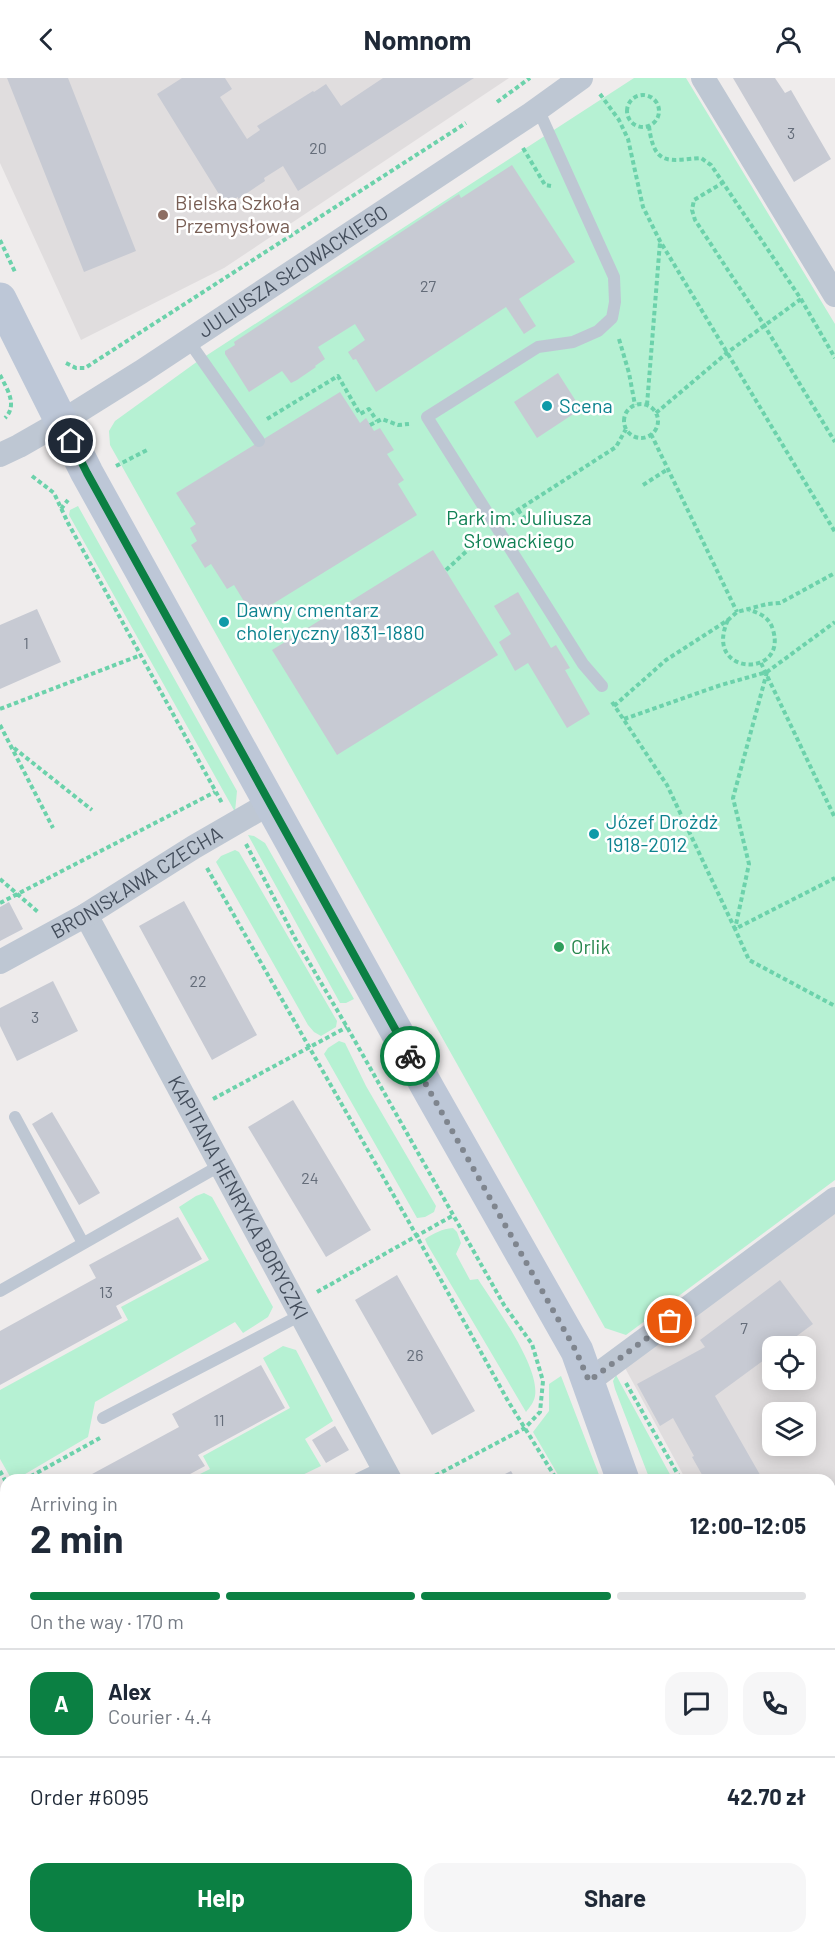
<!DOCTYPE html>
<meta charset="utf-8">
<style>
:root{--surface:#fff;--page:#f6f6f7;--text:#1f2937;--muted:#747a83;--line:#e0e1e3;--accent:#0b8043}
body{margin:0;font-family:Barlow,sans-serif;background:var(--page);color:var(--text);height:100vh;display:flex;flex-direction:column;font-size:22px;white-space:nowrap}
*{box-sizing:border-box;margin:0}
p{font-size:20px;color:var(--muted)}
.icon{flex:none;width:33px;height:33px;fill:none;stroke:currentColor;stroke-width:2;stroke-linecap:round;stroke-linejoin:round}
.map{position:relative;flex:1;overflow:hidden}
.details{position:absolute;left:0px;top:1396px;width:836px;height:470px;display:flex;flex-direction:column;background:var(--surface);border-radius:18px 18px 0 0;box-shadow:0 3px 15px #0003}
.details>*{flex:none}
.fabs{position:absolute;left:762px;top:1258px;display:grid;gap:12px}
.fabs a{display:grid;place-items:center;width:54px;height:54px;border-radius:12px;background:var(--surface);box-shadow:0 3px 15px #0003;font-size:30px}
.pin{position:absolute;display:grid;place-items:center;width:51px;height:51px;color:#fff;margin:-26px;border:3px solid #fff;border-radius:50%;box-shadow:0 2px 6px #0007}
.courier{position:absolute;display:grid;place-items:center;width:60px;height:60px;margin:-30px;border:4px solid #0b8043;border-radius:50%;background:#fff;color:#222;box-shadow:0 2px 8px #0007}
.summary em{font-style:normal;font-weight:700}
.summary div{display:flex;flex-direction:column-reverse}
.summary{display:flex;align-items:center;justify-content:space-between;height:102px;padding:0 30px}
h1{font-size:39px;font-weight:700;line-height:45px}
.bar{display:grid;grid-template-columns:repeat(4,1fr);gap:9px 6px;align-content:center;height:72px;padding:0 30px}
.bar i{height:8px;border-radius:4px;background:var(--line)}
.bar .active{background:var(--accent)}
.bar p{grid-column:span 4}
.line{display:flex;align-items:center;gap:15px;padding:0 30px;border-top:2px solid var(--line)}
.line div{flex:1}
.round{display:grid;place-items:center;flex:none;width:63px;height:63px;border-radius:18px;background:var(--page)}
.action{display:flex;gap:12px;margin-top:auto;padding:12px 30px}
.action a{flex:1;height:69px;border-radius:18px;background:var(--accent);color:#fff;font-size:24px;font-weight:700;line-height:69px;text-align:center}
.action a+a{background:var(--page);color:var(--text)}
header{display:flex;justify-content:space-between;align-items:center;height:78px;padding:0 30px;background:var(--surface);font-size:27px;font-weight:700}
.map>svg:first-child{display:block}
.education{fill:#e0ddde;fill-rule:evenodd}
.green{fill:#b6f1d3}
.building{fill:#c7cad3}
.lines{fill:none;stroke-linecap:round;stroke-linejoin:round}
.path{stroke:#6cd2ab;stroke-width:4;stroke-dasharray:4.5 3;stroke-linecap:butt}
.lane{stroke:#bec7d3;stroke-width:12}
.street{stroke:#bec7d3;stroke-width:24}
.secondary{stroke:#bdc7d7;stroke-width:33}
.done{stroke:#7f858e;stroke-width:6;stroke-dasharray:0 10.8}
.route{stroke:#0b8043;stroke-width:8}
.education-dot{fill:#8d6e63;stroke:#fff;stroke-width:2}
.culture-dot{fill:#0f9aa8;stroke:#fff;stroke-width:2}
.leisure-dot{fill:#2e9e5b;stroke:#fff;stroke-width:2}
.labels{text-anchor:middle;stroke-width:5;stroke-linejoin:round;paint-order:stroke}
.number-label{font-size:16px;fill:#646c79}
.education-label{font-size:20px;fill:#785e54;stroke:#fff;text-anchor:start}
.street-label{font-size:20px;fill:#434d5b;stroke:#fff}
.culture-label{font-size:20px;fill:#0d838f;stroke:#fff;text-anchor:start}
.park-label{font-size:20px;fill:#108054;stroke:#fff}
.leisure-label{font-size:20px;fill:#27864d;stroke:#fff;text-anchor:start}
</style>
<header><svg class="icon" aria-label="back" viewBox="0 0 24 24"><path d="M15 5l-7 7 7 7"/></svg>Nomnom<svg class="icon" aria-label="person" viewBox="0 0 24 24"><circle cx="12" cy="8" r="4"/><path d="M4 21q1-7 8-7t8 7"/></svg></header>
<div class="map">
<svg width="835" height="1865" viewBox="0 0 835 1865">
<rect width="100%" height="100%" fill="#efecec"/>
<path class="education" d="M0,0h509l-285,190 -143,72 -81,-177z
M835,1135v385l-5,2v-120h-144l-62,-114zM772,1269h34v33h-34zM772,1335h34v33h-34z"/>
<path class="green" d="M634,0h52l149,246v856l-209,155 -21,-7 -495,-883 -1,-14 6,-10 83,-60z
M78,428l159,285 -2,21 -166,-297 1,-5z
M248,757l6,1 11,7 89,156 -8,4h-6z
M235,772l4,2 98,169 -1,6 -15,9 -7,-4 -6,-7 -92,-163 5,-6z
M339,963l6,2 21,43 70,120 -2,6 -9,5 -8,1 -93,-164 4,-6z
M204,1115l8,4 61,110 -5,10 -25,16 -8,-11 -140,80 -7,35 -73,43h-3l-12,-21v-69l128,-70 -7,-13 88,-47 -30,-53 17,-11z
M453,1150l4,4 4,11 -5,11 14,26 8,-1c16,26 62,87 57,117 -1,6 -5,11 -9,16l-99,-168 -2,-5c9,-6 17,-10 28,-11z
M283,1268l13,4 37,71 -28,18 16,27 -29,14h-104l22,-11 -7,-13 87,-48 -27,-50z
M616,1297l57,105h-23l-35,-91 -2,-8z
M561,1298l40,104h-40l-28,-48 16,-21v-27z
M0,1625l6,10v225h40l3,5h-49z"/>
<path class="building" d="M7,0h61l68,173 -52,21z
M182,0h43l7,11 -12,8 27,42 13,-9 -3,-4 56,-35 1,1 12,-8 15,22 42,-28h91l-176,113 -15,-25 -19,12 1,3 -27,18v-2l-13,7 -68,-110z
M733,0h42l10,15 6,-3 40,69 -37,23z
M512,87l63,97 -56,37 17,27 -12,8 -18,-27 -130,85 -20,-33 -3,1 -5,-8 17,-12 -10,-16 -37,23 7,12 -10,7 1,1 -19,13 -6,3 -9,-12 -33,21 -24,-38v-3l10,-6 -1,-3 225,-148 2,4z
M558,295l23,36 -44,29 -23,-36z
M340,314l20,31 6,-5 8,13 6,-3 14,22 -7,4 17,26 -6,4 19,31 -164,101 -19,-31 -7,4 -16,-25 -6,4 -14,-23 6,-4 -7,-13 6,-4 -20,-31z
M433,472l65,105 -161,100 -65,-105z
M518,514l33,56 5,-3 14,23 -5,2 25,44 -23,14 -39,-65 -13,8 -16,-29 12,-8 -17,-28z
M37,531l24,53 -61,27v-64z
M184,823l73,134 -45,25 -73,-134z
M9,824l14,27 -23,12v-34z
M53,903l25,50 -61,30 -17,-35v-18z
M293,1022l78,130 -45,27 -78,-130z
M52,1034l48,81 -21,12 -47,-81z
M178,1139l24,42 -86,47 6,12 -122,67v-54l96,-53 -7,-13z
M397,1197l78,136 -43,24 -77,-135z
M780,1202l33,44 -31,23h-10v7l-57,42 48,84h-58l-13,-23 2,-1 -21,-38 -13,8 -23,-42 68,-37 -5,-7z
M261,1287l24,43 -87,47 7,11 -26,14h-98l98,-53 -7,-13z
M335,1348l14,24 -23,13 -14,-23z
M511,1393l5,9h-23z
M835,1406v95l-5,4v-96z
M0,1412l6,11v63l-6,-11z
M0,1625l6,10v45l-2,-3 -4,3z
M835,1630v78l-5,2v-78z
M835,1773v53l-5,3v-53z
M6,1843v17h40l3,5h-49v-19z
M364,1860h25l-9,5h-13z
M683,1860h22l3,5h-33z"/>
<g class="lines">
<path class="path" d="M600,16l19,26 9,19 15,68 17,34 175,291
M627 33a16 16 0 1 1 32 0a16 16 0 1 1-32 0Z
M497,24l33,-24
M649,48c5,42 21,34 52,32l10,7 90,134 34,59
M523,70l22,37 6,1
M724,104l-30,18 -2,10 3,10 69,105 71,117
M0,162l15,32
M619,261l10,34 6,32
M66,285l10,5h9l381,-245
M0,297c7,14 18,30 5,43
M624 343a17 17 0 1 1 34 0a17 17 0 1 1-34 0Z
M647,327l13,-163
M656,335l72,-61 73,-53
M267,341l71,-43 22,38 9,-5 8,12
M370,347l12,-6 16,6 11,-1
M651,356l86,178
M116,388l33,-17
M32,398l22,17 14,30 154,280
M643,407l25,-16
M61,431l7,-9
M518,432l14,17
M510,437l106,-68 10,-18
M446,492l35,-32
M728,542c-26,56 60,59 45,10 -3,-12 -13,-17 -24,-20
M761,585l74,155
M767,594l-34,126 16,66 -14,65 14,31 86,46
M612,624l55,83 68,144 100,-51
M614,628l52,-46 62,-40 9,-8 30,-8 13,-1 55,-30
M0,631l141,-54
M624,641l97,-34 46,-13 68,-50
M0,647l53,103
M14,670l78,62
M246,766l50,96 51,87 157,278 28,39 11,37 -3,31 -15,16 -98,52
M207,790l203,356 98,177 49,79
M0,801l38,33
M0,825l215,-111
M213,1021l134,-72
M317,1214l135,-76
M626,1305l55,97
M0,1393l6,11
M24,1402l76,-42
M0,1747l6,10
M65,1860l3,5
M743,1860l2,5"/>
<path class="lane" d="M538,31l76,168 1,25 -3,16 -14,13 -25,11 -35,5 -111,70 156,247 19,22
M188,262l71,101
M15,1039l68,126
M0,1213l221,-126
M103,1340l198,-103
M356,1402l27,-13"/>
<g class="street">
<path d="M703,0l132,217"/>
<path id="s1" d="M0,377l19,-9 42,-24 80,-50 390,-258 50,-36"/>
<path id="s2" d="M86,837l304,565"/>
<path id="s3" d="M0,884l86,-47 108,-68 76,-44"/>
<path d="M589,1303l246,-182"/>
<path d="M830,1559l5,-3"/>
<path d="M0,1573l6,10"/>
<path d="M181,1865l11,-5"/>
</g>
<path class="secondary" d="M0,221l87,174 343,619 147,259 46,129
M793,1860l3,5"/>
</g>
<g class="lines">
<path class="done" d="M410,978l166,295 13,30 81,-60"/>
<path class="route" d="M71,363l16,32 323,583"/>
</g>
<circle class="education-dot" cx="163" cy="137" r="6"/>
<g class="culture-dot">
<circle cx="547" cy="328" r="6"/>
<circle cx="224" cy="544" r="6"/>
<circle cx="594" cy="756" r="6"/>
</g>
<circle class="leisure-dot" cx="559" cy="869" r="6"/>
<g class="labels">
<g class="number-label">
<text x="791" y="61">3</text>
<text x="318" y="76">20</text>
<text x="428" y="214">27</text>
<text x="26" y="571">1</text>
<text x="198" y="909">22</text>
<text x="35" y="945">3</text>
<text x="310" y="1106">24</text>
<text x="106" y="1220">13</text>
<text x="744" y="1256">7</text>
<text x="415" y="1283">26</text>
<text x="219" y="1348">11</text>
</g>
<g class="education-label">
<text x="175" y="132">Bielska Szkoła<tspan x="175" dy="23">Przemysłowa</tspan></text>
</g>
<g class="street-label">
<text dy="7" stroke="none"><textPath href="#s1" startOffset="346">JULIUSZA SŁOWACKIEGO</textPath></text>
<text dy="7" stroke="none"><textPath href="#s3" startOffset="158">BRONISŁAWA CZECHA</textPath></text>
<text dy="7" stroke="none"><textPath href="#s2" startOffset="321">KAPITANA HENRYKA BORYCZKI</textPath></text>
</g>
<g class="culture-label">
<text x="559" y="335">Scena</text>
<text x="236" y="539">Dawny cmentarz<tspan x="236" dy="23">choleryczny 1831-1880</tspan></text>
<text x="606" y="751">Józef Drożdż<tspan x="606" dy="23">1918-2012</tspan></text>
</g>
<g class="park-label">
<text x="519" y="447">Park im. Juliusza<tspan x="519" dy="23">Słowackiego</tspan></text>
</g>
<g class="leisure-label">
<text x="571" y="876">Orlik</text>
</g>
</g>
</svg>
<div class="fabs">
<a><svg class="icon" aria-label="locate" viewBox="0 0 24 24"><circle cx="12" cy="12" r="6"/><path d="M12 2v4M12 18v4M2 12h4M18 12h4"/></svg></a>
<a><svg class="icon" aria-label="layers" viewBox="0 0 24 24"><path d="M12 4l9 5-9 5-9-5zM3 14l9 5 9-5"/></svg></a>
</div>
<div class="pin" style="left:670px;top:1243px;background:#ea580c"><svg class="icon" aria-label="bag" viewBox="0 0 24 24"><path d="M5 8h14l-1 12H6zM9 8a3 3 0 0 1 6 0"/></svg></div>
<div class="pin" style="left:71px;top:363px;background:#1f2937"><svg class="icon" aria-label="home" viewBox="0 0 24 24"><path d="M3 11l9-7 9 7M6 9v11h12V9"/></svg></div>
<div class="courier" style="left:410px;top:978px"><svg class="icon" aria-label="bike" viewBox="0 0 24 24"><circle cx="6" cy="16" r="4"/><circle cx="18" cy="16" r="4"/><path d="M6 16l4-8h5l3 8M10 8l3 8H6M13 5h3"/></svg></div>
<section class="details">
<div class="summary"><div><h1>2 min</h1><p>Arriving in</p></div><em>12:00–12:05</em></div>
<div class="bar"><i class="active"></i><i class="active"></i><i class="active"></i><i></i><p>On the way · 170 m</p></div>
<div class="line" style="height:108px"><b class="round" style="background:var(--accent);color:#fff">A</b><div><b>Alex</b><p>Courier · 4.4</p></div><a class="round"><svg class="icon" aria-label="chat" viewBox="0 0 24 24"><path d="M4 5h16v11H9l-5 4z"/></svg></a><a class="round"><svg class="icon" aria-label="phone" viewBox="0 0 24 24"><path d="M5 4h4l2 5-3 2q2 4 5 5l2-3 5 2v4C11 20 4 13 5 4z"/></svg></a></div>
<div class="line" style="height:78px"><div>Order #6095</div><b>42.70 zł</b></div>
<div class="action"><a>Help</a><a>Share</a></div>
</section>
</div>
